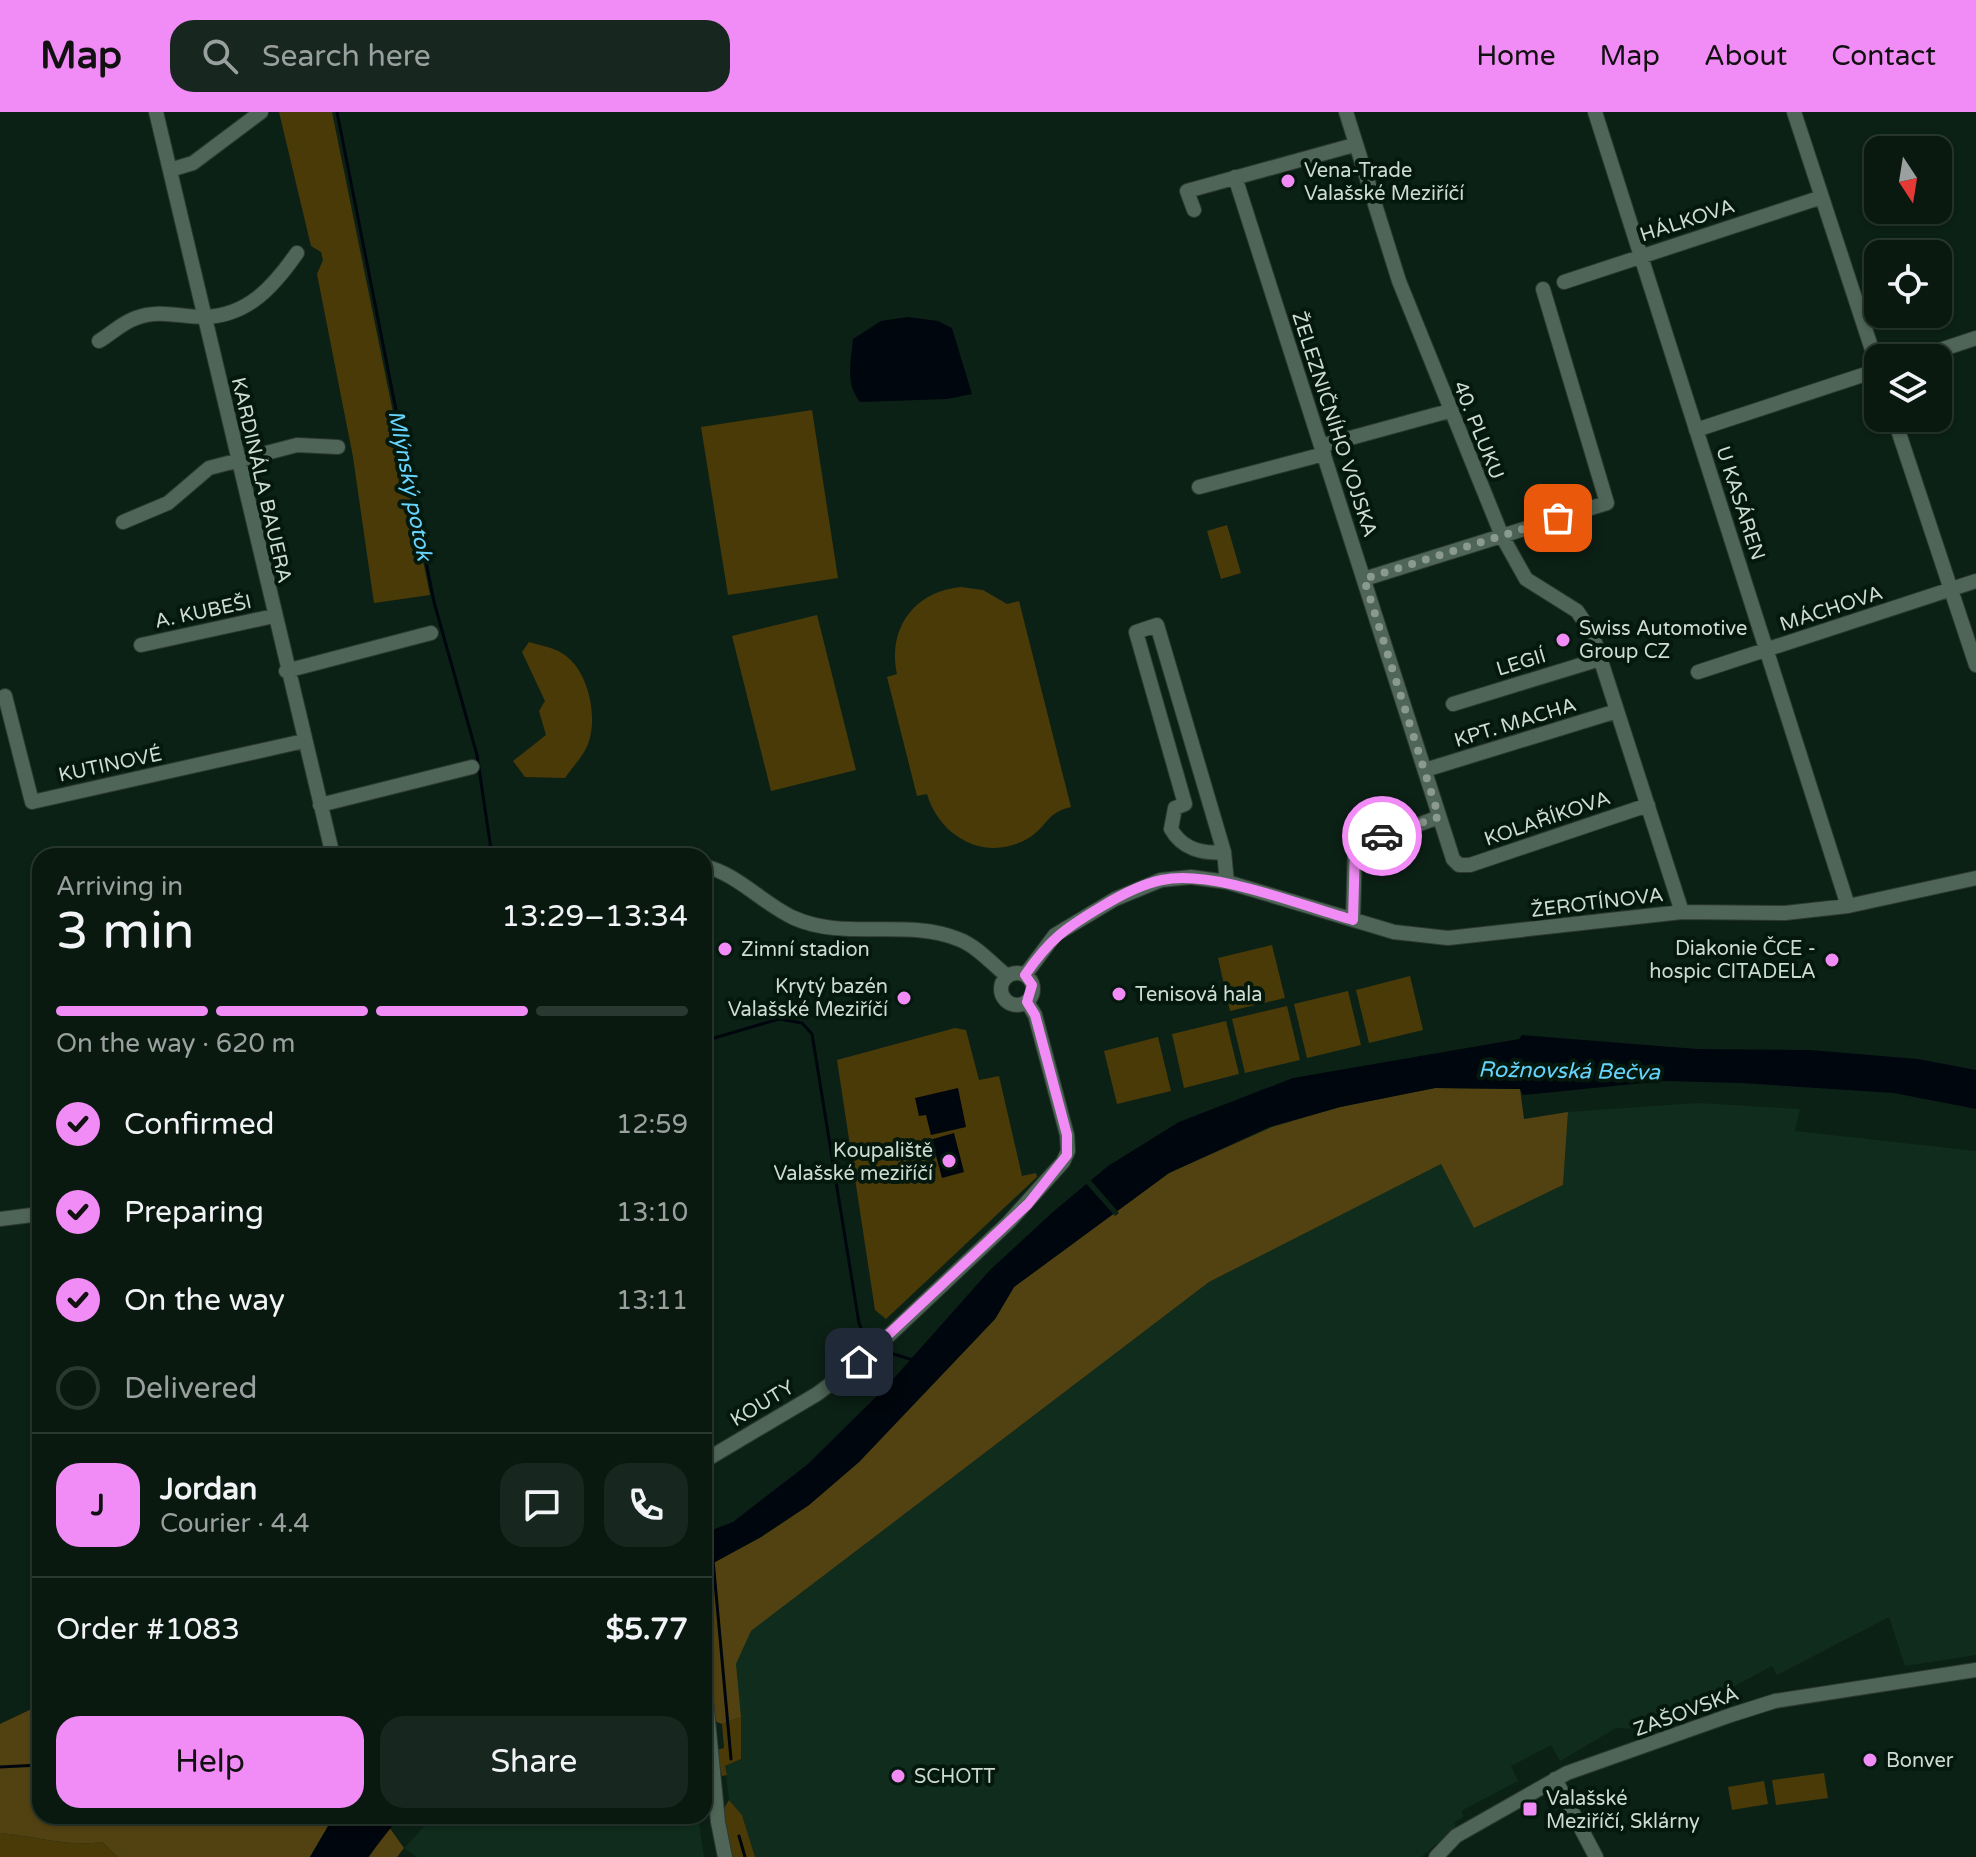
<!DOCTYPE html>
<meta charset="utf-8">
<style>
:root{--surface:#091910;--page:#17261e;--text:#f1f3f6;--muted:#99a09f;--line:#293830;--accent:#f18bf5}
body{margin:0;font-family:"Varela Round",sans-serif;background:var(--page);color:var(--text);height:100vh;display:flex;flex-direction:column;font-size:30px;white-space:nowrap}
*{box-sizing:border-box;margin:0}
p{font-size:26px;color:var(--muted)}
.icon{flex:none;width:44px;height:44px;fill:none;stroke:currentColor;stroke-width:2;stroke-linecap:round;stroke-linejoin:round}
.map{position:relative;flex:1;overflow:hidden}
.drawer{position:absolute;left:32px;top:736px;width:680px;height:976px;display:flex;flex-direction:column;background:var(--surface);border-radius:24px;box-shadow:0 2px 6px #0004,0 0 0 2px var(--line)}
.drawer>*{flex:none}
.needle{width:52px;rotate:168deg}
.fabs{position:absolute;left:1864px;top:24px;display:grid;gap:16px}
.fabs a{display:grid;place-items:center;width:88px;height:88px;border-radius:16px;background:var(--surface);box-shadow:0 2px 6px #0004,0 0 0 2px var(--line);font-size:40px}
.pin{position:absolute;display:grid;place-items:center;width:68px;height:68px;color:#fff;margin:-34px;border-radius:16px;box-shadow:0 4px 12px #0006}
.courier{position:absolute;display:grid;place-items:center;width:80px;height:80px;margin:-40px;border:6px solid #f18bf5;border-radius:50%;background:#fff;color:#222;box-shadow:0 2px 10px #0007}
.headline em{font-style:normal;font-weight:600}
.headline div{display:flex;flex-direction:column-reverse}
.headline{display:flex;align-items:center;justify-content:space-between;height:136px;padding:0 24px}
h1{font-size:52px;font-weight:600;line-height:60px}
.bar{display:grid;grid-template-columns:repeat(4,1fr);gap:12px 8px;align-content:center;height:96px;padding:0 24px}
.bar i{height:10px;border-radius:6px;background:var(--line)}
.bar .active{background:var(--accent)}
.bar p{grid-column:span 4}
.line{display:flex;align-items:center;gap:20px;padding:0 24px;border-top:2px solid var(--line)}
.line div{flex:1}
.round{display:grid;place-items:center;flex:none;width:84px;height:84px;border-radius:24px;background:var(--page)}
ol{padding:0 24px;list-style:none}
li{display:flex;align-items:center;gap:24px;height:88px}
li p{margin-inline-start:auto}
li .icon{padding:8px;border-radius:50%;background:var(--accent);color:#111;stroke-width:4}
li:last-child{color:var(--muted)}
li i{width:44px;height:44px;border:4px solid var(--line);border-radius:50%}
.primary-button{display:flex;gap:16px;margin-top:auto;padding:16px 24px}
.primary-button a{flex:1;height:92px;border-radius:24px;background:var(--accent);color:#111;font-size:32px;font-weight:600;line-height:92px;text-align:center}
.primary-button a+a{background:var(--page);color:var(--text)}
header{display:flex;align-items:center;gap:48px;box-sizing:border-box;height:112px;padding:0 40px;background:var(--accent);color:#111}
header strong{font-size:38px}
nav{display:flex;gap:44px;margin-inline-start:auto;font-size:28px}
.search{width:560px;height:72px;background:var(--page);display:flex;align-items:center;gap:20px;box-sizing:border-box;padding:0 28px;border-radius:24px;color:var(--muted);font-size:30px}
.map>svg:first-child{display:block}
.built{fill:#0f2c1c}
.green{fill:#4a3a08}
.forest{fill:#524212}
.water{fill:#00060d}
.pier{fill:#0c2116}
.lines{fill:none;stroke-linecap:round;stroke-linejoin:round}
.stream{stroke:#00060d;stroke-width:3}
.minor-casing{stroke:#2d3931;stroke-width:16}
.minor{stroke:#4e6557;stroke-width:14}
.done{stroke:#8a9a90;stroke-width:8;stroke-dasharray:0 14.4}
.route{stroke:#f18bf5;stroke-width:10}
.poi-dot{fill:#f18bf5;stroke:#04180d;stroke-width:3}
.labels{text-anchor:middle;stroke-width:8;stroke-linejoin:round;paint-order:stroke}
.poi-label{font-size:20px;fill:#cedbd2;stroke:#04180d;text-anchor:start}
.street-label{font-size:20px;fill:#cedbd2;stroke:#04180d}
.water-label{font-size:22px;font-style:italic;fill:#66d4fc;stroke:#04180d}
</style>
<header>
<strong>Map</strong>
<div class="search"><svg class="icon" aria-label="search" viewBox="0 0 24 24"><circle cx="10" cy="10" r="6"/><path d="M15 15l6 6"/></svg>Search here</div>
<nav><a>Home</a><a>Map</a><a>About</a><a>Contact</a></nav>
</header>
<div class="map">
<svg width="1976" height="1745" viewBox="0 0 1976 1745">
<rect width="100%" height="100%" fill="#0c2116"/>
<path class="built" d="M1697,991l103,6 -5,22 181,20v504l-71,11 -16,-49 -112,58 -5,-9 -120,64 -36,-2 -56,33 -9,-16 -40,21 7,15 -57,30 3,6 -10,5 2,6 -35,29h-666l-13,-42 -13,-15 -4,-34 16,-7 -5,-95 15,-33 458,-349 232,-118 33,64 89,-43 5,-73z
M434,1704h264l6,41h-287l-13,-9z"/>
<path class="green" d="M279,0h53l98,483 -56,8 -21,-146 -36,-183 6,-14 -2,-8 -10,-6z
M812,298l26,168 -110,17 -27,-168z
M1227,413l14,48 -20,6 -14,-48z
M961,475l22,3 24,14 12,-3 52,206c-26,6 -23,20 -44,32 -42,24 -88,-3 -100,-45l-10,2 -30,-119 10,-3c-10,-46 18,-83 64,-87z
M817,503l39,155 -85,21 -39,-155z
M529,530c10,3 22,5 31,10 27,14 38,61 29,89 -4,14 -16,25 -24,37l-40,-1 -12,-16 33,-26 -7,-24 6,-10 -23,-49z
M1272,833l13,53 -55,13 -12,-53z
M1410,864l13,54 -54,13 -13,-53z
M1348,879l13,54 -54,13 -13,-54z
M1287,894l13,54 -55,13 -13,-54z
M1226,909l13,53 -55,14 -12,-54z
M955,916l11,2 13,50 20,-4 23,100 14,-3 1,4 -151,142 -11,-9 -38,-250z
M1158,925l13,54 -54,13 -13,-53z
M741,1605v42l-16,7 2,9 -5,1 -6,-26 8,-2 -2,-24z
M1824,1661l4,25 -52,7 -4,-25z
M1764,1669l4,23 -36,6 -4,-23z
M729,1688l13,15 13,42h-23l-10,-45z
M0,1721c35,3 66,14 102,9l16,15h-118z"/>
<path class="forest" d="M1435,976l85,1 4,30 44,-7 -5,73 -89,43 -33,-64 -232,118 -458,349 -15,33 5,53 -19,7 -8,-3 -10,-84v-69l57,-31 48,-32 50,-43 136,-143 19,-32 155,-114 103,-46 68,-20z
M40,1593v111h294l-24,41h-192l-16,-15c-36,5 -67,-6 -102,-9v-109z
M389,1715l15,21 -7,9h-28z"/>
<path class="water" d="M908,205l30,4 14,7 20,66 -25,5 -87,3c-15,-18 -9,-41 -7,-63l28,-18z
M1522,923l175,14 113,1 108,9 58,11v39l-82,-16 -153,-10 -78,-2 -140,14 -3,-6 -85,-1 -95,19 -71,20 -100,46 -155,114 -19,32 -136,143 -50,43 -48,32 -57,31v-35l29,-11 75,-58 79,-78 103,-116 64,-59 54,-45 71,-44 114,-44 226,-39z
M958,976l8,39 -35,8 -5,-20 -7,1 -4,-18z
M954,1021l10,39 -22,6 -8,-30 -6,1 -2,-8z
M334,1704h66l-32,41h-58z"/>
<path class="pier" d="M1088,1065l31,36 -4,3 -32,-36z"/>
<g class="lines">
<path class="stream" d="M337,0l97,490 43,153 15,101
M704,929l75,-22 23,4 10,11 47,289 9,23
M890,1241l23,7
M713,1448l18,199
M0,1655l40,-2
M739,1724l6,21"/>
<g class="minor-casing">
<path id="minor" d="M156,0l177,744
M1346,0l53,169 103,255 24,43 51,32 15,22 90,279
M1595,0l253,794
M1794,0l84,256
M170,58l23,-7 68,-51
M1235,65l218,682 6,6h11l178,-60
M1194,98l-7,-19 167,-46
M1564,170l258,-85
M99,229c12,-7 24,-19 37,-23 23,-9 45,-1 68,-1 44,-1 70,-31 93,-64
M1916,246l60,-20
M1894,306l82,247
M1696,318l182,-60
M1321,334l128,-35
M1199,375l125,-33
M123,410l45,-19 41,-35 88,-23 41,2
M1364,467l243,-76 -64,-214
M141,533l133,-29
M286,559l145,-38
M1698,560l278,-91
M5,584l27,106 272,-61
M1453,592l147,-45
M1425,658l192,-59
M320,693l152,-38
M1224,740c-21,2 -42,-3 -53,-23l4,-21 10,-4 -49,-172 21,-7 67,227 3,30
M704,754c34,8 59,38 90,52 51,23 113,0 164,21 19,7 34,25 49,37
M1353,808l2,-72 84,-31
M1001 877a16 16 0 1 1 32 0a16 16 0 1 1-32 0Z
M1025,863l30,-40 60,-36 46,-19 30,-3 36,5 167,50 54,6 234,-26 103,1 63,-7 128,-28
M0,1107l40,-5
M704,1349l113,-67 47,-35 145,-137 54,-60 5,-11 -1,-16 -32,-120 -8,-13
M704,1568l14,142 7,35
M1555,1667l41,78
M1436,1745l20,-21 111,-63 164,-58 44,-14 201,-31"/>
</g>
<use href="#minor" class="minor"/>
</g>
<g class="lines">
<path class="done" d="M1382,724l57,-19 -75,-238 194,-61"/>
<path class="route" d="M859,1250l169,-158 39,-49v-20l-32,-120 -8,-13 5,-17 -7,-10c25,-36 39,-46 76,-68 18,-11 41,-23 61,-27 50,-11 140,26 191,40l2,-72 27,-12"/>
</g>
<g class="poi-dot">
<circle cx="1288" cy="69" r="8"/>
<circle cx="1563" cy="528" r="8"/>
<circle cx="725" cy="837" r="8"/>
<circle cx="1832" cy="848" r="8"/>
<circle cx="1119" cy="882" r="8"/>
<circle cx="904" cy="886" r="8"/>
<circle cx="949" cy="1049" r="8"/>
<circle cx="1870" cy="1648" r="8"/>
<circle cx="898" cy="1664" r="8"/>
<rect x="1522" y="1689" width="16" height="16" rx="4"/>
</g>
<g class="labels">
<g class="poi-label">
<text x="1304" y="65">Vena-Trade<tspan x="1304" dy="23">Valašské Meziříčí</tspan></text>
<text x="1579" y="523">Swiss Automotive<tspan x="1579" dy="23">Group CZ</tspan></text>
<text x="1816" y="843" text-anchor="end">Diakonie ČCE -<tspan x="1816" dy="23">hospic CITADELA</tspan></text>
<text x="741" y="844">Zimní stadion</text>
<text x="888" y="881" text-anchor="end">Krytý bazén<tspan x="888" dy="23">Valašské Meziříčí</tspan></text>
<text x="1135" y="889">Tenisová hala</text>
<text x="933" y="1045" text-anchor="end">Koupaliště<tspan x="933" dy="23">Valašské meziříčí</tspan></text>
<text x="1886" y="1655">Bonver</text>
<text x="914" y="1671">SCHOTT</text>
<text x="1546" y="1693">Valašské<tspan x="1546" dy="23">Meziříčí, Sklárny</tspan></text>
</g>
<g class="street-label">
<text transform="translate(1687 108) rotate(-18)" y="7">HÁLKOVA</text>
<text transform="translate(1335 312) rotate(72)" y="7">ŽELEZNIČNÍHO VOJSKA</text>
<text transform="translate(1479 318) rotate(68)" y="7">40. PLUKU</text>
<text transform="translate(262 368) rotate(77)" y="7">KARDINÁLA BAUERA</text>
<text transform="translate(1741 391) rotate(72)" y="7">U KASÁREN</text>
<text transform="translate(1831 496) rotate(-18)" y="7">MÁCHOVA</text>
<text transform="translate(203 499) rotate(-12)" y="7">A. KUBEŠI</text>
<text transform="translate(1521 550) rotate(-17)" y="7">LEGIÍ</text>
<text transform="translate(1515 610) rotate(-17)" y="7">KPT. MACHA</text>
<text transform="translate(110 652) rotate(-12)" y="7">KUTINOVÉ</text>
<text transform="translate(1547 706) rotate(-19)" y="7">KOLAŘÍKOVA</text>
<text transform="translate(1597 790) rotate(-7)" y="7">ŽEROTÍNOVA</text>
<text transform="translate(762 1291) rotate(-31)" y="7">KOUTY</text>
<text transform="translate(1686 1599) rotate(-20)" y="7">ZAŠOVSKÁ</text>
</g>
<g class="water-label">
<text transform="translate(411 373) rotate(79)" y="8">Mlýnský potok</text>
<text transform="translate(1569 958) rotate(1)" y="8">Rožnovská Bečva</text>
</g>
</g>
</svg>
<div class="fabs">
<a><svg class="needle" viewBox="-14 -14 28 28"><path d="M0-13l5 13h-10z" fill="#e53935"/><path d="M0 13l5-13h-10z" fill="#99a09f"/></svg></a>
<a><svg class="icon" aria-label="locate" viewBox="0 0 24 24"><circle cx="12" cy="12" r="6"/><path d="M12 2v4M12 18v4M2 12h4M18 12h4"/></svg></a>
<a><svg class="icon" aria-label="layers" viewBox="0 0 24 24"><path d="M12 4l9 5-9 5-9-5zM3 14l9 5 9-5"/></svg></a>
</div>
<div class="pin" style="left:1558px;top:406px;background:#ea580c"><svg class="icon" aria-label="bag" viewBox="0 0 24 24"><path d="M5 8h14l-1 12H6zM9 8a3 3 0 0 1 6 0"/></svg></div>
<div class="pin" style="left:859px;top:1250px;background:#1f2937"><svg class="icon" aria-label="home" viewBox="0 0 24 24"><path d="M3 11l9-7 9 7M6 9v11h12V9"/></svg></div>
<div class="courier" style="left:1382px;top:724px"><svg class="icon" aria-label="car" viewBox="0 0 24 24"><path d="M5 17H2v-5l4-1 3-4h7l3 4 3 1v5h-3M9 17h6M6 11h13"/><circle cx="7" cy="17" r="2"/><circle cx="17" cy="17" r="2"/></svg></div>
<section class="drawer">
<div class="headline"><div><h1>3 min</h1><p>Arriving in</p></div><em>13:29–13:34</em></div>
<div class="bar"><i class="active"></i><i class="active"></i><i class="active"></i><i></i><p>On the way · 620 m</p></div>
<ol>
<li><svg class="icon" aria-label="check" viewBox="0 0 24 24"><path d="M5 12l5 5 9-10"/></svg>Confirmed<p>12:59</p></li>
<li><svg class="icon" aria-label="check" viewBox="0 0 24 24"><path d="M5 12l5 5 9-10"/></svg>Preparing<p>13:10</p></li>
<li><svg class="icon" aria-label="check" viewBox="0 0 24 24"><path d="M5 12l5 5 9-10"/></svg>On the way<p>13:11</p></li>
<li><i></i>Delivered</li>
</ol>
<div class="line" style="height:144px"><b class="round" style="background:var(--accent);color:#111">J</b><div><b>Jordan</b><p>Courier · 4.4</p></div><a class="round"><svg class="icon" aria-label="chat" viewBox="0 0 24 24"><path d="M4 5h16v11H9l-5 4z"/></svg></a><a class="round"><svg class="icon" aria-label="phone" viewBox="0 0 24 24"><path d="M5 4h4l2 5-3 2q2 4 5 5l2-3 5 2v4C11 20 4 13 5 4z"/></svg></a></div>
<div class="line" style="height:104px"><div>Order #1083</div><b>$5.77</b></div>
<div class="primary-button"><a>Help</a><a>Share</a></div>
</section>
</div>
